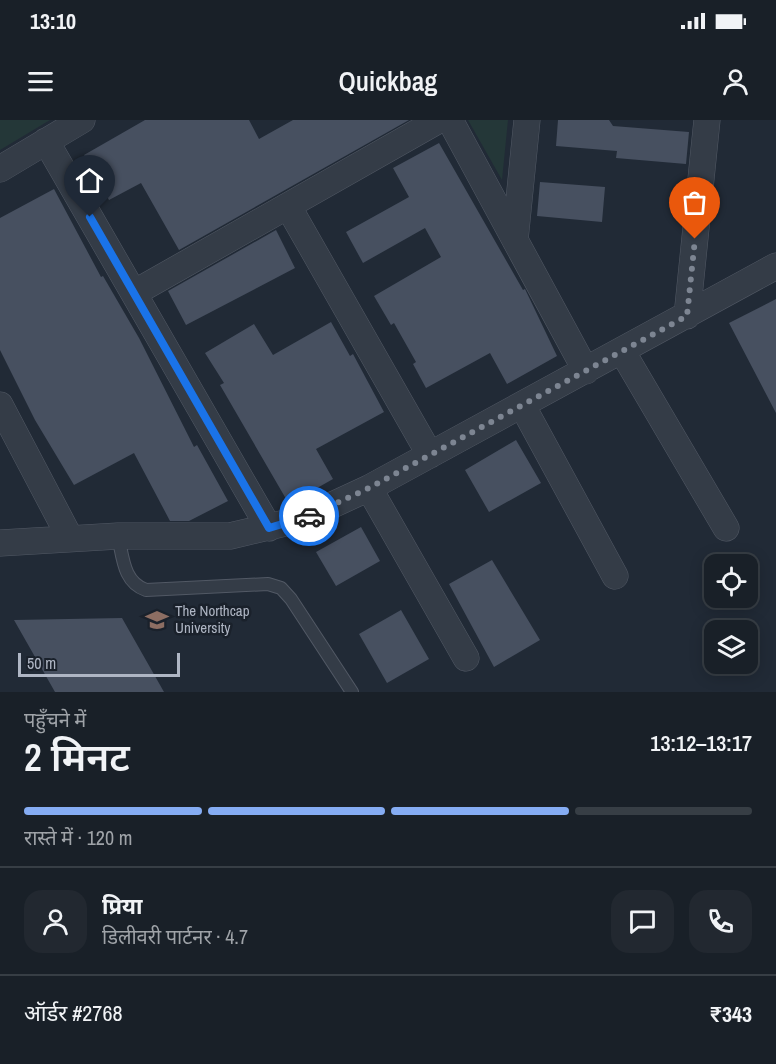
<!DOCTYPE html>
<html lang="hi">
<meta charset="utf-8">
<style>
:root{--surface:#192028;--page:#222830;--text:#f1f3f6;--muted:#9fa3a8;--line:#373e45;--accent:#85acf3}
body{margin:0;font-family:"Archivo Narrow","Noto Sans Devanagari",sans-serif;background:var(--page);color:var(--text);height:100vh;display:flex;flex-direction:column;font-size:22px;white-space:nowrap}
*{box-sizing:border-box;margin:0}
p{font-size:20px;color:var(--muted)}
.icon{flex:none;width:33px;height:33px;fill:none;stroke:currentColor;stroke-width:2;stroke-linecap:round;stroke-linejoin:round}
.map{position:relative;height:572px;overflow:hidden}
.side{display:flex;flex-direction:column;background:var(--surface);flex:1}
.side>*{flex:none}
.tools{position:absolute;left:704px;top:434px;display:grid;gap:12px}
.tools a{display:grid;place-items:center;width:54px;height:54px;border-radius:12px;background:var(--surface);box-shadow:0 3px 15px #0003,0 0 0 2px var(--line);font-size:30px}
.scale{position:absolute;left:18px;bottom:15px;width:162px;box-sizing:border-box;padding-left:6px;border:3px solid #afb6c4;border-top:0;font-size:16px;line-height:21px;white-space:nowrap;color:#afb6c4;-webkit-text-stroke:4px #1a212b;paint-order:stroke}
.pin{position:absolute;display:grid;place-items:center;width:51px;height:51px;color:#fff;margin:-62px -26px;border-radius:50% 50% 50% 0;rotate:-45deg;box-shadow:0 0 6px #0007}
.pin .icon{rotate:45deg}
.courier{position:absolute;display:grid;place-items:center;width:60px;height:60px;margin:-30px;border:4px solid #1a73e8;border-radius:50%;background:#fff;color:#222;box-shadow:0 2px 8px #0007}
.summary em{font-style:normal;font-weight:600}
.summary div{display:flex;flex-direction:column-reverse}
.summary{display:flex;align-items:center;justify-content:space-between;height:102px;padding:0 24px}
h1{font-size:39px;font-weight:600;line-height:45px}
.bar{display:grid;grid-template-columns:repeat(4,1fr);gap:9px 6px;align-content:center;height:72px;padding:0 24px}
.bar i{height:8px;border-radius:4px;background:var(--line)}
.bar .on{background:var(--accent)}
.bar p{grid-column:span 4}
.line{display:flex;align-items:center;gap:15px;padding:0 24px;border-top:2px solid var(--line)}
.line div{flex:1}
.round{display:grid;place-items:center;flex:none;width:63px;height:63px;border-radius:18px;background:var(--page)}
.status{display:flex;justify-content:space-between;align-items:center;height:42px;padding:0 30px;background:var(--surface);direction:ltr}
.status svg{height:16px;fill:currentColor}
header{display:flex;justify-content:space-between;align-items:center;height:78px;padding:0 24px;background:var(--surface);font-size:27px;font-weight:600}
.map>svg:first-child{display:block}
.green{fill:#243738}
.building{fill:#475060}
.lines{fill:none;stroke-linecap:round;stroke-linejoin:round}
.service-casing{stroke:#525965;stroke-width:14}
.minor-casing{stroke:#525965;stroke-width:27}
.service{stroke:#343c47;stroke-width:12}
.minor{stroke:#343c47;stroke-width:26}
.done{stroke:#7d8592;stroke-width:6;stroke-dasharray:0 10.8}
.route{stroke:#1a73e8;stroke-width:8}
.labels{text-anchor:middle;stroke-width:5;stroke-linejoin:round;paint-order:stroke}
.poi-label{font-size:15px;fill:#afb6c4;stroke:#1a212b;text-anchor:start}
</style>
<div class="status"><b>13:10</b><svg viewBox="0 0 49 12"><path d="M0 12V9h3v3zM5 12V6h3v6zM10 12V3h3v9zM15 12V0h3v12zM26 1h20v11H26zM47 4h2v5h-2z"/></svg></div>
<header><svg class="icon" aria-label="menu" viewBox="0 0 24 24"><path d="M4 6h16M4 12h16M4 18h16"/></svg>Quickbag<svg class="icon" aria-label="person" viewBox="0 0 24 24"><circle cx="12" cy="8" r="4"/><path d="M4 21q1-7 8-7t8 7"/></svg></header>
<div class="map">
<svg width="776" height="572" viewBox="0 0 776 572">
<rect width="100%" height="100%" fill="#212a36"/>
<path class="green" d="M0,0h50l-50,30z
M468,0h40l-6,60z"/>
<path class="building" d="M145,0h104l10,19 34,-19h116l-230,130 -38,-67 -32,17 -25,-45z
M558,0h51l4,6 76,6 -3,32 -70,-6 1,-7 -61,-5z
M439,23l84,147 2,-1 32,67 -50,28 -17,-31 -64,35 -13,-24 3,-2 -22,-39 -3,2 -17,-29 67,-39 -16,-29 -62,35 -17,-31 63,-35 -16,-29z
M540,62l65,5 -3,35 -65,-6z
M54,69l47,88 2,-1 36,62 55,109 3,-2 31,56 -39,20h-19l-36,-68 -60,32 -39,-65 -35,-70v-132z
M276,110l19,38 -109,57 -18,-34z
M776,179v114l-47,-90z
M331,202l19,34 3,-2 31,58 -68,37 17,30 -44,25 -69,-119 4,-2 -19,-30 49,-29 19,31z
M516,320l25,43 -52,29 -24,-42z
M361,407l19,34 -44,25 -20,-34z
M492,440l48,80 -46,27 -45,-83z
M401,490l28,49 -42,24 -28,-49z
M122,498l42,74h-109l-41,-72z"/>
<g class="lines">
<g class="service-casing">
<path id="service" d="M118,416c5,21 5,46 28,54l122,-6 13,4 10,11 61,93"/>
</g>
<g class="minor-casing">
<path id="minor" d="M450,0l136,251
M46,21l223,387
M0,49l82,-49
M288,86l142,249
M515,120l12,-120
M134,173l305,-173
M687,196l20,-196
M622,231l104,177
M0,285l70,133
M522,285l93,171
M369,368l97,170
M0,423l118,-7h112l72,-17 67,-31 407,-222"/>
</g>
<use href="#service" class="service"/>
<use href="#minor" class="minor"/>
</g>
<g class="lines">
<path class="done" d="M309,396l60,-28 318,-172 8,-77"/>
<path class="route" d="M90,97l179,311 40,-12"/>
</g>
<defs>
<g id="university-bare" transform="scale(1.8)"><path d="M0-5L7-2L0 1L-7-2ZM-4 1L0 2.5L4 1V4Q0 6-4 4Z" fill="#8d6e63" stroke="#1a212b" stroke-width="2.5" paint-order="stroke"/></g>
</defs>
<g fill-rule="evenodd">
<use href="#university-bare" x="157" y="500"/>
</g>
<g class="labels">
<g class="poi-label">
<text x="175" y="496">The Northcap<tspan x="175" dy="17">University</tspan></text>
</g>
</g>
</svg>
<div class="tools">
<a><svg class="icon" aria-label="locate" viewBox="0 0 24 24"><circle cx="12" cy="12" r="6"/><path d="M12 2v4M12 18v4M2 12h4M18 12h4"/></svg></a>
<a><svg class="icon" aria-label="layers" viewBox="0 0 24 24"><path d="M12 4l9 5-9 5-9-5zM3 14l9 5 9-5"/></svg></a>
</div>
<div class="scale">50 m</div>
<div class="pin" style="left:695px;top:119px;background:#ea580c"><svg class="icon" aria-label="bag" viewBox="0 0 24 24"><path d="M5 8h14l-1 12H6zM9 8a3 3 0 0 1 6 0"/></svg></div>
<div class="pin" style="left:90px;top:97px;background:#1f2937"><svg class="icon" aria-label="home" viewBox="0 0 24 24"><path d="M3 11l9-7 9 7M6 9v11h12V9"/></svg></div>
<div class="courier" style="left:309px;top:396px"><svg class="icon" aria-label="car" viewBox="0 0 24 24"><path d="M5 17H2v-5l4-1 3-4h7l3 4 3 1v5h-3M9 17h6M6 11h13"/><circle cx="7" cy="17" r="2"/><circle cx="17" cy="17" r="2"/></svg></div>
</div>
<section class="side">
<div class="summary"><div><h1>2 मिनट</h1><p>पहुँचने में</p></div><em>13:12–13:17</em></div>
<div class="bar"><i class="on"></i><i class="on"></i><i class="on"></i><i></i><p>रास्ते में · 120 m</p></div>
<div class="line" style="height:108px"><a class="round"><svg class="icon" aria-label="person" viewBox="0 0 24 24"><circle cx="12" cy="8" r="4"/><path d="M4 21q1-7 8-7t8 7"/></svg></a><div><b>प्रिया</b><p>डिलीवरी पार्टनर · 4.7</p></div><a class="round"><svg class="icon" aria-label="chat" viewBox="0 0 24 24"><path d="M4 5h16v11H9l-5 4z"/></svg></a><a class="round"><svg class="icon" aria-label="phone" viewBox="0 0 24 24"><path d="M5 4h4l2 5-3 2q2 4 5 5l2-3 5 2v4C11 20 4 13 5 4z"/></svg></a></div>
<div class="line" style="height:78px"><div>ऑर्डर #2768</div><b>₹343</b></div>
</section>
